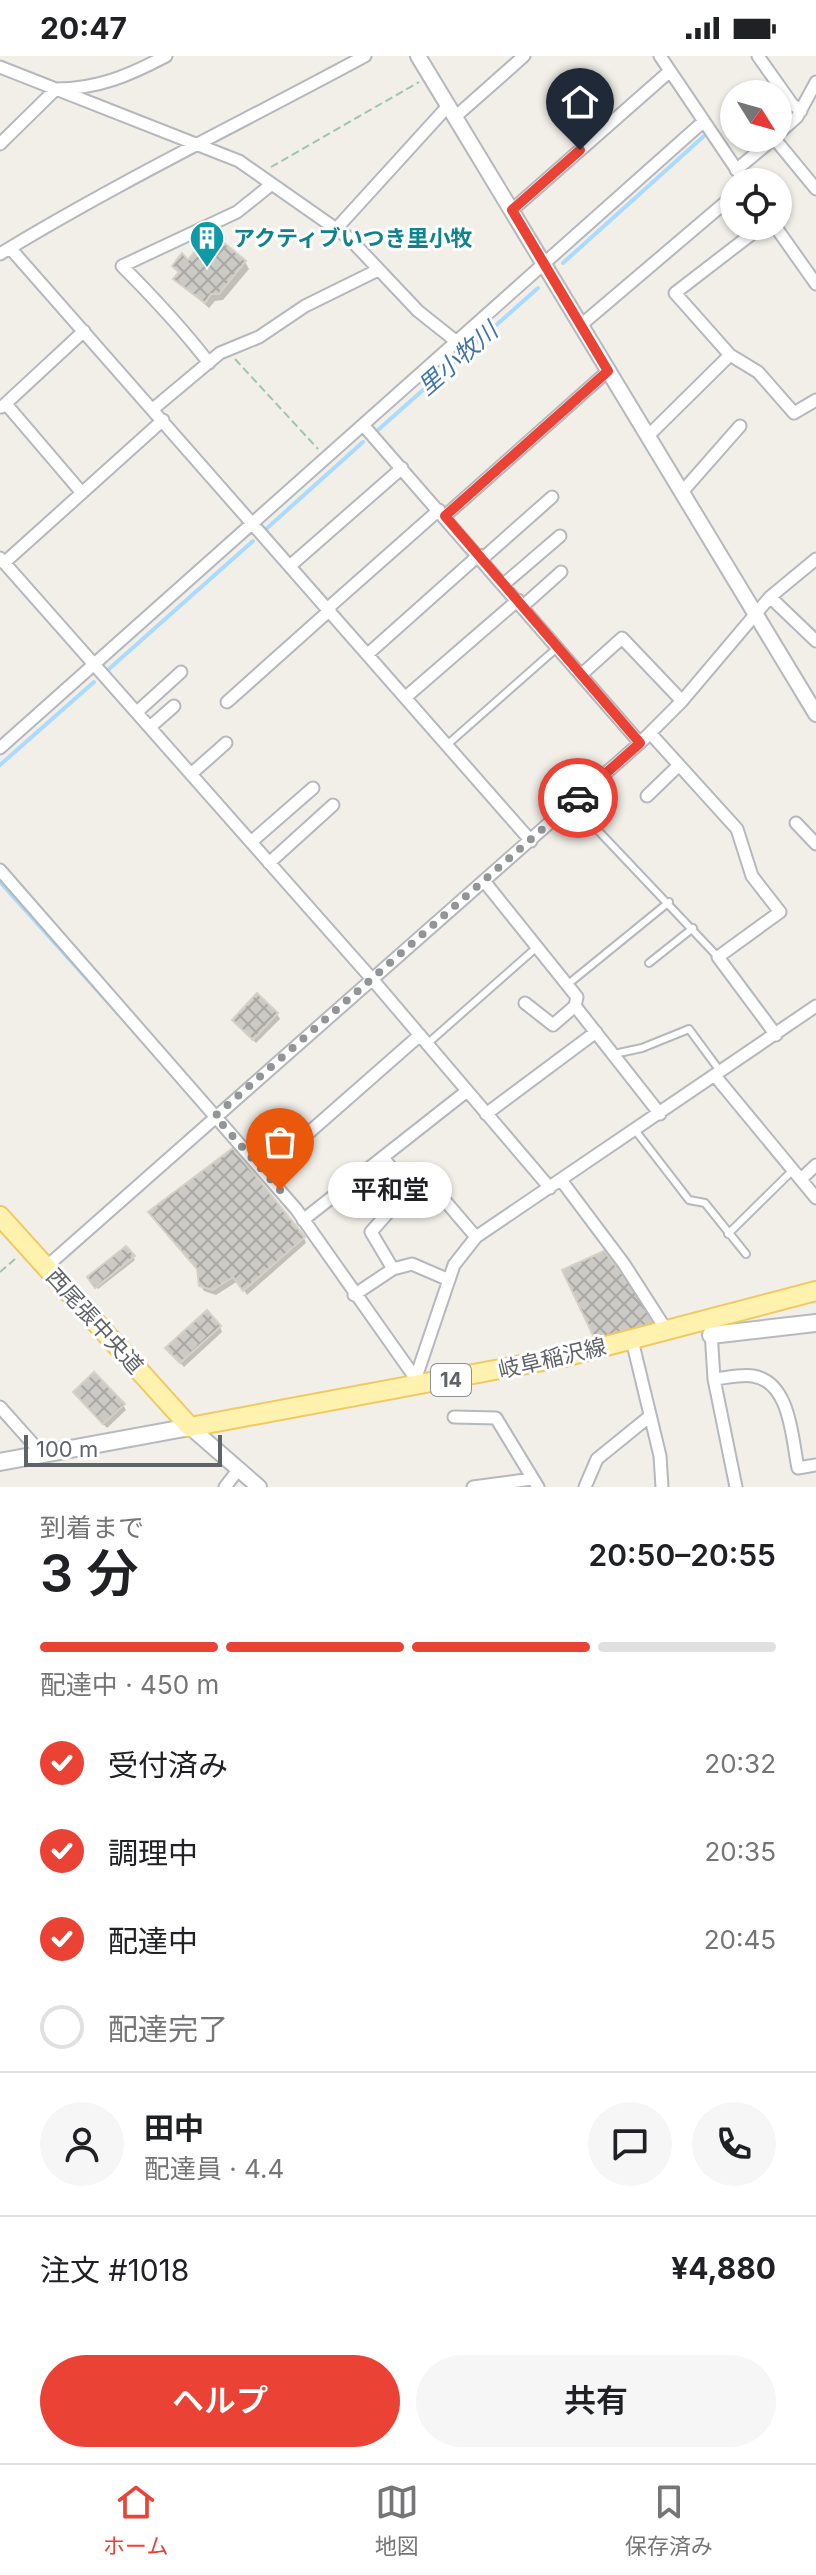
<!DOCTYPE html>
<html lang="ja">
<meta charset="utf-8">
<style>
:root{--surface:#fff;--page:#f6f6f6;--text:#202124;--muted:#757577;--line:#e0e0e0;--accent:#ea4335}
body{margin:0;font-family:Inter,"Noto Sans JP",sans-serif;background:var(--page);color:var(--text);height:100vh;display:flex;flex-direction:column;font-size:30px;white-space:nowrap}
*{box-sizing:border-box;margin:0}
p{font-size:26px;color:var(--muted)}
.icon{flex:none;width:44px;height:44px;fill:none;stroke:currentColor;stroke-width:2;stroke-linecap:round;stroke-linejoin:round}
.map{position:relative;height:1431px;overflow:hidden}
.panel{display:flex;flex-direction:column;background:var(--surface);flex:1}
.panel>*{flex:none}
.needle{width:52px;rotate:127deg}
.fabs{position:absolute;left:720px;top:24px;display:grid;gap:16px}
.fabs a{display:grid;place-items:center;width:72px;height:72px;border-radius:50%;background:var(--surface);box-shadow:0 2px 6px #0004;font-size:40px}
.scale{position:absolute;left:24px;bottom:20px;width:198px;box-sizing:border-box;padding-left:8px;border:4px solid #5f6368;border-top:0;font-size:22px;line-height:28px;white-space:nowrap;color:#5f6368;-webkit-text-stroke:6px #fff;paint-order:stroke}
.pin{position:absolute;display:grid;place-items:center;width:68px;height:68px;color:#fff;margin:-82px -34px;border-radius:50% 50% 50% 0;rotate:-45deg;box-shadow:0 0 8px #0007}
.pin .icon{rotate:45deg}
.courier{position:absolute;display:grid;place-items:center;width:80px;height:80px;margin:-40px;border:6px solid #ea4335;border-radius:50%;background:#fff;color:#222;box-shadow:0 2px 10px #0007}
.bubble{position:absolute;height:56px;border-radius:28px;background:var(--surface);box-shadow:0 2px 6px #0004;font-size:26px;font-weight:600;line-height:56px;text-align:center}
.head em{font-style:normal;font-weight:600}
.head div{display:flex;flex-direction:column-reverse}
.head{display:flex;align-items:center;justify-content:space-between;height:136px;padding:0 40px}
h1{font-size:52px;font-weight:600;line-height:60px}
.bar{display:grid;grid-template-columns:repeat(4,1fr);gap:12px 8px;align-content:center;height:96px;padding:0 40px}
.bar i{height:10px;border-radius:6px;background:var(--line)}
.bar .selected{background:var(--accent)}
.bar p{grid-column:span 4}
.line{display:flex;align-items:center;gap:20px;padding:0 40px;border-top:2px solid var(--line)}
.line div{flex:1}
.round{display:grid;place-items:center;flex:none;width:84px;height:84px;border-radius:42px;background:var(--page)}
ol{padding:0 40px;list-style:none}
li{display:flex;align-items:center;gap:24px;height:88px}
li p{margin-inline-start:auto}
li .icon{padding:8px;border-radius:50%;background:var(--accent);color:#fff;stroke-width:4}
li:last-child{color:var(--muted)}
li i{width:44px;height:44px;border:4px solid var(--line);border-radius:50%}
.button{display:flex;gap:16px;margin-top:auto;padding:16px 40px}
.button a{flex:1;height:92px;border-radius:48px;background:var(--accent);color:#fff;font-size:32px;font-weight:600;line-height:92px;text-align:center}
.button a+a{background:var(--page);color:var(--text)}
.status{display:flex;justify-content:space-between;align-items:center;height:56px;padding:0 40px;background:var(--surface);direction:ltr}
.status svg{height:22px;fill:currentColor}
.menu{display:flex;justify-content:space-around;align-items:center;height:112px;border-top:2px solid var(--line);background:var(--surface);font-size:22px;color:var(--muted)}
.menu a{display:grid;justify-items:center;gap:4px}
.menu .selected{color:var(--accent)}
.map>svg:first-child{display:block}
.shadow{fill:#0003}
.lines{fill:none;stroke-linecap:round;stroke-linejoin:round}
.stream{stroke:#aadaff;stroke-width:4}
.building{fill:url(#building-cross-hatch);stroke:#d6d1c6;stroke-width:2}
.service-casing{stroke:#b5b8bc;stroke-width:10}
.minor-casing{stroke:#b5b8bc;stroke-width:15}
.tertiary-casing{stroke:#b5b8bc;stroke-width:18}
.secondary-casing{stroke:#b6babf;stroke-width:20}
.primary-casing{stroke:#f2c960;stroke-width:22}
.path{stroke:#9cc7a9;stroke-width:2;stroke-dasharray:8 4;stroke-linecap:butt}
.service{stroke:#fff;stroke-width:6}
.minor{stroke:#fff;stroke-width:11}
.tertiary{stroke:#fff;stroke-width:14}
.secondary{stroke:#fff;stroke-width:16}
.primary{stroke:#fff2af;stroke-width:18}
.done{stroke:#929495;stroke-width:8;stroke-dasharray:0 14.4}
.route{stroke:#ea4335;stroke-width:10}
.labels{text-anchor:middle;stroke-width:6;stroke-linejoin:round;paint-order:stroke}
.shield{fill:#fff;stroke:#8f9295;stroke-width:2}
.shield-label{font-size:20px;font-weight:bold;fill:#5f6368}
.culture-label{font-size:22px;font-weight:bold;fill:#0d838f;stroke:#fff;text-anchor:start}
.street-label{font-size:22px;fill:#5f6368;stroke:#fff}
.water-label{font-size:24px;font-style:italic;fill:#4174aa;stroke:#fff}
</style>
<div class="status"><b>20:47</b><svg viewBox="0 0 49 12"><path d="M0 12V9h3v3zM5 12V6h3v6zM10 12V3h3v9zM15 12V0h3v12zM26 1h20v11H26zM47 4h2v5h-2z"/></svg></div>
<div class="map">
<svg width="816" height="1431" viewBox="0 0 816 1431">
<defs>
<pattern id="building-cross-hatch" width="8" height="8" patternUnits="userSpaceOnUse" patternTransform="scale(2)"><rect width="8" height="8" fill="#cccac5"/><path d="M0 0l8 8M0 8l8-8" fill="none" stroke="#a9a8a4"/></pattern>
</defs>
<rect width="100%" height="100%" fill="#f1efe8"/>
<path class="shadow" d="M245,206l4,7 -26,31 -8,1 -6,7 -33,-29 2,-6 -4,-7z
M277,958l3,5 -24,24 -22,-23z
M304,1182l2,5 -59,52 -9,-14 -22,14 -12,-4 -3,-5z
M126,1192l9,12 -37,29 -9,-11z
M220,1271l2,5 -38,35 -13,-14z
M75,1337l48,12 3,5 -19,18z"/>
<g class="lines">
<path class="stream" d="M563,207l141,-127
M378,374l160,-142
M265,474l98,-88
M109,613l144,-128
M0,709l94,-83
M0,826l132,147"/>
</g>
<path class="building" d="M216,180l30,25 -27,33h-8l-6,9 -32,-24 6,-7 -7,-6 10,-13 6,7 12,-15 7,2z
M257,937l21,20 -25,27 -21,-20z
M233,1092l72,89 -62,54 -10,-14 -20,13 -14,-4 -2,-17 -49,-57z
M126,1190l9,10 -40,32 -8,-11z
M604,1195l58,72 -63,25 -37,-78z
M207,1254l14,16 -41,37 -15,-15z
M94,1316l31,32 -22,20 -30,-32z"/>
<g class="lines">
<g class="service-casing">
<path id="service" d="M448,688l110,-97
M572,747l146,154
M649,907l44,-35
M567,929l102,-83
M427,988l110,-97
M614,998l28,-6 47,-19 31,42
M635,1074l54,70 16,3 41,51
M728,1178l65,-64"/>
</g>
<g class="minor-casing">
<path id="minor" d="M660,0l85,126
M758,0l34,48 9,7
M0,11l239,94 110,77 69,73 39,31
M455,61l69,-61
M778,78l19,-17 19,-35
M774,82l42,51
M0,88l56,-55c42,0 74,-14 110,-33
M736,114l36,-30
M512,154l158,-139
M775,170l41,58
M336,173l112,-123
M10,192l521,593
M0,198c118,-72 243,-132 365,-198
M581,269l153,-130
M730,299l28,17 36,41 22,-13
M209,307c-27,-35 -56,-66 -87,-97l115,-54 35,-28
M6,348l76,89
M2,351l82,-76
M153,353l67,-56 39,-16 46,-31 73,-36
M364,370l276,317
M648,380l82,-81 -55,-62 87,-67
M682,436l58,-66
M445,460l163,-145
M0,502l372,421 178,209
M482,503l70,-62
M4,507l159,-143
M291,509l111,-97
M504,528l56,-48
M770,541l46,44
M523,550l38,-34
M328,552l111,-98
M369,597l110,-98
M582,618l40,-36 60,63
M407,640l111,-96
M227,646l103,-92
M137,656l44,-40
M150,671l24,-21
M650,677l87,96 15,47 28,36 -62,45 58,78
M0,692l704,-627
M191,718l35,-31
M647,740l32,-31
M796,767l20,21
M251,786l62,-54
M269,807l64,-58
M0,814l296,339 120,170
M484,825l93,116 -2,9 85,108
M525,947l28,22 22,-19
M716,1021l100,121
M486,1058l110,-82
M383,1101l26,35h6l5,7 15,-10 41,48
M264,1116l156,-137
M363,1117l30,34 -22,25 22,37
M801,1123l15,-14
M561,1124l63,84 43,67
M303,1164l164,-129
M46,1211l594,-524 42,-42 88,-104 46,-38
M354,1239l39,-26 19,-5 37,16
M711,1275l3,48 22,108
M632,1284l28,116 2,31
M714,1323c12,-1 27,-5 39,-3 38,6 39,64 45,92l18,-3
M414,1327l40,-118 22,-28 340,-231
M0,1351l42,47
M454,1361l42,1 42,69
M225,1431l13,-17
M473,1431l59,-8
M585,1431l12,-28 53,-43"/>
</g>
<g class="tertiary-casing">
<path id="tertiary" d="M418,0l398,658
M190,1371l69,60"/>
</g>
<g class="secondary-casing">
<path id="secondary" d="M711,1279l105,-12
M0,1406l190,-35"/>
</g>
<g class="primary-casing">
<path id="primary" d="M0,1160l190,211 374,-70 252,-66"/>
</g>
<path class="path" d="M271,111l148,-85
M235,303l83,90
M0,1216l15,-13"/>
<use href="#service" class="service"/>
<use href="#minor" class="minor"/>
<use href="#tertiary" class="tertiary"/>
<use href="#secondary" class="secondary"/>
<use href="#primary" class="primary"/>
</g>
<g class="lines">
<path class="done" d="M280,1134l-65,-74 363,-318"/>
<path class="route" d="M578,742l62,-55 -195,-227 163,-145 -96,-161 68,-60"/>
</g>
<defs>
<g id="building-pin" transform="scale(1.8)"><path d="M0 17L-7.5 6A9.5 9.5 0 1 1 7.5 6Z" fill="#0f9aa8" stroke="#fff"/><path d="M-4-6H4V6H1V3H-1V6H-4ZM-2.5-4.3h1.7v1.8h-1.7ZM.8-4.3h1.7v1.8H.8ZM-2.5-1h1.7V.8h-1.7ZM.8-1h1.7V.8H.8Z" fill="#fff"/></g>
</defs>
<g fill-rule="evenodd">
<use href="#building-pin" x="207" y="182"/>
</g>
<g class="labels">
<rect class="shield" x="431" y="1308" width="40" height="32" rx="6"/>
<g class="shield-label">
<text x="451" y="1331">14</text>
</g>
<g class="culture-label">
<text x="233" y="190">アクティブいつき里小牧</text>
</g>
<g class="street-label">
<text transform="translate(95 1265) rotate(48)" y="8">西尾張中央道</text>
<text transform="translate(552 1302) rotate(-13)" y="8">岐阜稲沢線</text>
</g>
<g class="water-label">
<text transform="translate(458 303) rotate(-41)" y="8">里小牧川</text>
</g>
</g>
</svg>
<div class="fabs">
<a><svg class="needle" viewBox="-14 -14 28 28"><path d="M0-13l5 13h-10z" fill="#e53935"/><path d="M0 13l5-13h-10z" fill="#757577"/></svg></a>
<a><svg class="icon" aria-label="locate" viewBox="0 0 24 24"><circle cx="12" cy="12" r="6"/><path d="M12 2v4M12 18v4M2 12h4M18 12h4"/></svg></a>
</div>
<div class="scale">100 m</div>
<div class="pin" style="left:280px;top:1134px;background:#ea580c"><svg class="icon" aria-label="bag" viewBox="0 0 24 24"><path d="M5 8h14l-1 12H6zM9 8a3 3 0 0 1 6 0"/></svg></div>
<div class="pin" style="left:580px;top:94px;background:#1f2937"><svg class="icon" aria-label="home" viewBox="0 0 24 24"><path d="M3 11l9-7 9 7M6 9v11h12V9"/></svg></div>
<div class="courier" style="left:578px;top:742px"><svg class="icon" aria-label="car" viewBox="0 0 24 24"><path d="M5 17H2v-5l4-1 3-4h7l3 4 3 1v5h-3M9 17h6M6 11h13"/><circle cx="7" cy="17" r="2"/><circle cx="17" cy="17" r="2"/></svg></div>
<div class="bubble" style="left:328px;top:1106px;width:124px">平和堂</div>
</div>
<section class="panel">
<div class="head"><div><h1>3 分</h1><p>到着まで</p></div><em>20:50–20:55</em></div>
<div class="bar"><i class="selected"></i><i class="selected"></i><i class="selected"></i><i></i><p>配達中 · 450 m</p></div>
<ol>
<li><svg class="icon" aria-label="check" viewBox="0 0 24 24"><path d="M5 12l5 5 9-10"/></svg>受付済み<p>20:32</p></li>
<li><svg class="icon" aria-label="check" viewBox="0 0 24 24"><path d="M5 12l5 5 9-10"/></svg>調理中<p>20:35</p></li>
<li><svg class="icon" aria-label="check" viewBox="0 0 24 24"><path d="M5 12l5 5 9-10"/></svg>配達中<p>20:45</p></li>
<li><i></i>配達完了</li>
</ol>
<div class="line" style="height:144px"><a class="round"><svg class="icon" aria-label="person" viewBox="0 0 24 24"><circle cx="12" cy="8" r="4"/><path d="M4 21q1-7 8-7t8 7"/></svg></a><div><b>田中</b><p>配達員 · 4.4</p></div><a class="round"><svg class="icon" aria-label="chat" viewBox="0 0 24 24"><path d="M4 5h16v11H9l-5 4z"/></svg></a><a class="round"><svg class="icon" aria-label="phone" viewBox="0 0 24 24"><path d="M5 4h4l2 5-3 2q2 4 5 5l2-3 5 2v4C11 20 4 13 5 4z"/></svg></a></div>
<div class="line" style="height:104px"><div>注文 #1018</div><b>¥4,880</b></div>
<div class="button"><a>ヘルプ</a><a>共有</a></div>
</section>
<nav class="menu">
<a class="selected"><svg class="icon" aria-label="home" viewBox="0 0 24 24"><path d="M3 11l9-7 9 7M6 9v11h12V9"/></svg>ホーム</a>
<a><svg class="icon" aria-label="map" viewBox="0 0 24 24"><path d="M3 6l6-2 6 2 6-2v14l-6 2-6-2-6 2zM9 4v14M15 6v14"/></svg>地図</a>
<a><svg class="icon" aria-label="saved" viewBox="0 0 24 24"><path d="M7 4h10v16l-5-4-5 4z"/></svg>保存済み</a>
</nav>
